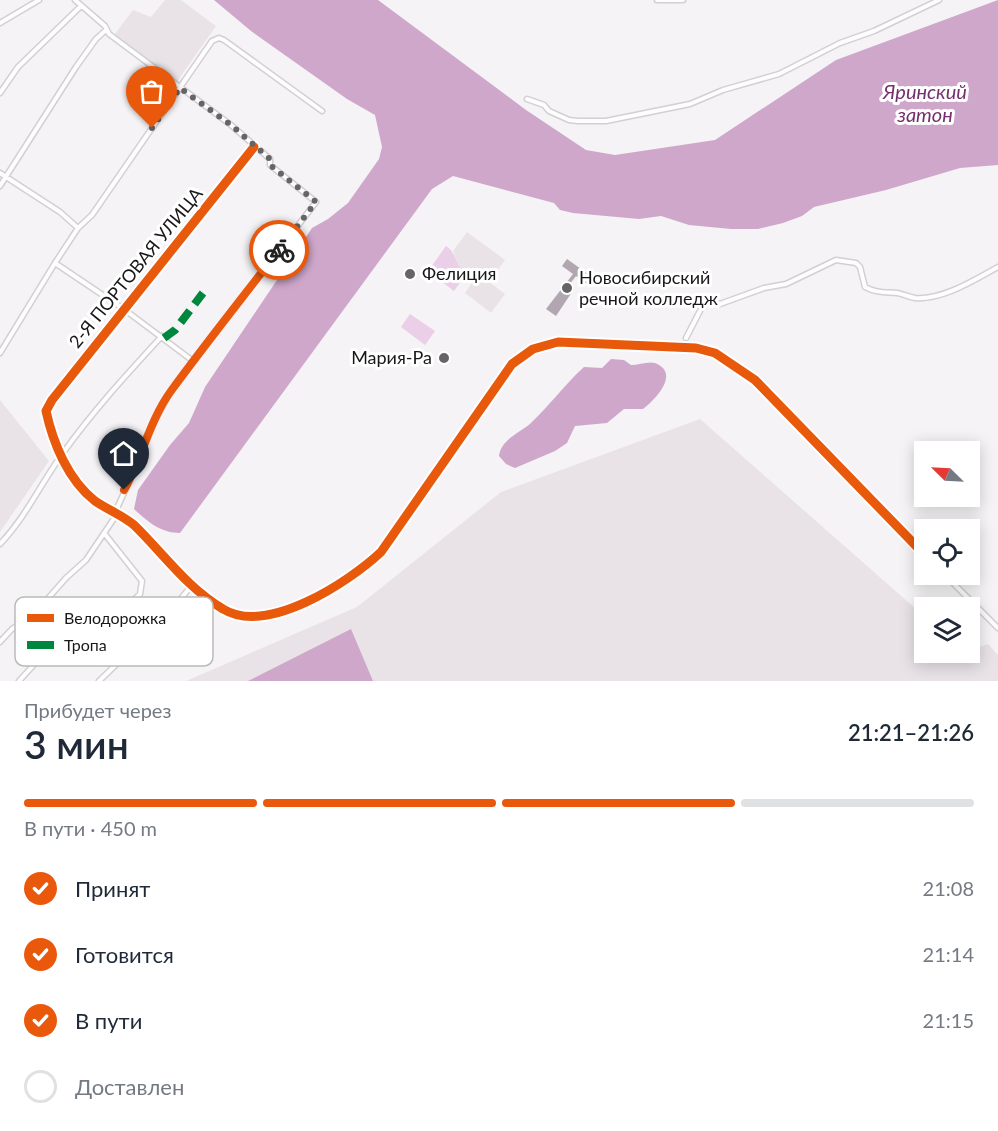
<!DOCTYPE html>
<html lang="ru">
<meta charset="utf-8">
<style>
:root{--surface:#fff;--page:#f2f2f3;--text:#1f2937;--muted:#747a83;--line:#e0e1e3;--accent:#ea580c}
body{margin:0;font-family:Lato,sans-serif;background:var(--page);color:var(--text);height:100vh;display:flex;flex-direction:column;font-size:22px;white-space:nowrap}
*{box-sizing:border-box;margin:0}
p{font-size:20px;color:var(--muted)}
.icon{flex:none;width:33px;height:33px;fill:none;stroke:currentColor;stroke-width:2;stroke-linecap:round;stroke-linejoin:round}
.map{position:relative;height:681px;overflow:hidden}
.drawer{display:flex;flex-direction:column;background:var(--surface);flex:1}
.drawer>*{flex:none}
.needle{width:39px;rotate:294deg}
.fabs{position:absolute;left:914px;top:441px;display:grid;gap:12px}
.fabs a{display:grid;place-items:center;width:66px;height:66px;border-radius:0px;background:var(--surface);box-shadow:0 3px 15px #0003;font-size:30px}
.pin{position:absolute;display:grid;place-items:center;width:51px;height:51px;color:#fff;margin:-62px -26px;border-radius:50% 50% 50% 0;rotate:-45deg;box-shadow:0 0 6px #0007}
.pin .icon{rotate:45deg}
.courier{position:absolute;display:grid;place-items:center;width:60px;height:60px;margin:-30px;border:4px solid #ea580c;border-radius:50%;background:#fff;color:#222;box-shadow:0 2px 8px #0007}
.overview em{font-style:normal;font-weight:600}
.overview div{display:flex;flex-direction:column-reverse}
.overview{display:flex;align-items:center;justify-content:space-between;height:102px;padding:0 24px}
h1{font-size:39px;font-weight:600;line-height:45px}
.bar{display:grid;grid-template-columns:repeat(4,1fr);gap:9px 6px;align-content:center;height:72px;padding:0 24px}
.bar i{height:8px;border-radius:4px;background:var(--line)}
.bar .selected{background:var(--accent)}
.bar p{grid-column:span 4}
ol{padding:0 24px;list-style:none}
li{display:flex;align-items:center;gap:18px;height:66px}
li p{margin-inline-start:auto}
li .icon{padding:6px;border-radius:50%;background:var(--accent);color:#fff;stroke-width:4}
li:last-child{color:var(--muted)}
li i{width:33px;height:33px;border:3px solid var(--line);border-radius:50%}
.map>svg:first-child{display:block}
.built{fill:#e9e3e8}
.green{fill:#ebcee7}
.water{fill:#cfa7cb}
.building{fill:#b2a7b1}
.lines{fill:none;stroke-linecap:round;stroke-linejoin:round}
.minor-casing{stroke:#d2d0d2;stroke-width:7}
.minor{stroke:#fefdfe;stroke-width:4}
.quiet{stroke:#00873e;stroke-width:8;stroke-dasharray:15 8;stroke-linecap:butt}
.cycleway-casing{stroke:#fff;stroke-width:13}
.cycleway{stroke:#e8590c;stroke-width:9}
.done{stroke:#666566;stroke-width:6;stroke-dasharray:0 10.8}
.route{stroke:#ea580c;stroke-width:8}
.poi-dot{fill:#666566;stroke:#fff;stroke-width:2}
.labels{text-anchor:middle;stroke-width:6;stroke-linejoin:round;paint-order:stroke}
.street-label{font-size:18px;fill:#191819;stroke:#fff}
.poi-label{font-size:18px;fill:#191819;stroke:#fff;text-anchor:start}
.water-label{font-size:20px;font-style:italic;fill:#732f6e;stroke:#fff}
.key{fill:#fff;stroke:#bababa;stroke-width:1.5}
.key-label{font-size:16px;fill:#191819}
</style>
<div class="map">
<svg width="998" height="681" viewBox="0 0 998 681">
<rect width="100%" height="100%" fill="#f5f3f5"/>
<path class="built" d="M165,0h16l35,26 -40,57 -62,-48 19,-25 18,7z
M467,232l38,28 -16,22 16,12 -14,19 -26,-20 9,-13 -15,-11 -6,-18z
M0,400l49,61 -49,71z
M700,419l224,197v36h45v-2l19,-6 10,11v26h-812l171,-74 144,-115z"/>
<path class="green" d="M446,246c11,7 9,20 20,28l-12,17 -26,-20z
M410,314l25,17 -10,14 -24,-18z"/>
<path class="water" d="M214,0h164l148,110 60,40 29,5 100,-15 121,-80 162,-60v165l-38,3 -74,22 -72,17 -12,9 -19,7 -25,6h-27l-42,-4 -28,-9 -22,3 -66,-6 -13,-3 -6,-7 -101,-27 -21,13 -252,344c-19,0 -32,-11 -46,-24l4,-19 32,-45 19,-22 16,-36 107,-159 16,-9 20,-16 31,-44 3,-12 -7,-32 -28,-16 -96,-68z
M611,359l13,1 7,5c8,0 17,-4 24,-2 26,10 0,37 -12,46h-19l-17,14 -32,3 -8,17 -12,8 -40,17 -9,-4 -7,-8c2,-17 21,-23 32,-33 19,-18 34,-39 53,-56l18,1z
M351,629l22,52h-125z"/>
<path class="building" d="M567,259l28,20 -5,7 -14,-10 -7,9 5,4 -18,27 -10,-7 27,-35 -11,-8z"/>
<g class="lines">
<g class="minor-casing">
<path id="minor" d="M657,0h26
M0,23l39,-23
M0,93l18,-26 63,-61
M527,99l17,6 5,6 20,9 9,1h28l84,-17 33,-14 56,-16 61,-31 34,-12 65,-31
M254,147l-202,253 -6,11c7,32 22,69 49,90 13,9 27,14 39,24 29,28 53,63 89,84 44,27 126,-27 158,-57l131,-188 21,-15 25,-7 138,6 19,5 40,27 169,174
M0,173l60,39 18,16
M0,186l76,-119 20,-28 10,-9
M55,263l70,47 68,51
M686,338l16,-31 7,-4 11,1 44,-16 22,-4 50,-24 20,3 4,4 5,20c11,6 20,5 32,6 6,1 12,4 18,5 28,2 59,-18 83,-31
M0,353l55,-90 23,-35 14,-13 120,-174 7,-3 5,2 98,71
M104,533l38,48 -2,13 -34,32
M0,544c26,-27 41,-61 63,-91 30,-42 64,-79 99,-117
M944,574l54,54
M0,642l12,-13 14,-9 17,-16 23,-26 20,-18 31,-46 1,-8 15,-33 11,-32 26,-49 146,-190 -46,-37v-6l-39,-34 -122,-91 -4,-8 -30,-26
M19,681l63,-69
M99,681l66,-63 27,-33"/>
</g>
<use href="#minor" class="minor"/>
<path class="quiet" d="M164,338l11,-8 28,-37"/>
<g class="cycleway-casing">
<path id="cycleway" d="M254,147l-202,253 -6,11c7,32 22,69 49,90 13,9 27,14 39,24 29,28 53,63 89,84 44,27 126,-27 158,-57l131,-188 21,-15 25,-7 138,6 19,5 40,27 169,174"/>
</g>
<use href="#cycleway" class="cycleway"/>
</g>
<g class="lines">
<path class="done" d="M152,128l28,-40 51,37 39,34v6l46,37 -37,48"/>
<path class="route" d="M124,490c18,-31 25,-69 47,-99 35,-48 72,-94 108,-141"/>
</g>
<g class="poi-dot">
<circle cx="410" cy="274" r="6"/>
<circle cx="567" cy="288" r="6"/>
<circle cx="444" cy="358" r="6"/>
</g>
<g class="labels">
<g class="street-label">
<text transform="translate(136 268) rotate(-51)" y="6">2-Я ПОРТОВАЯ УЛИЦА</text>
</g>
<g class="poi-label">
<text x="422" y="280">Фелиция</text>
<text x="579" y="284">Новосибирский<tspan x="579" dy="21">речной колледж</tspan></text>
<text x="432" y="364" text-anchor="end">Мария-Ра</text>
</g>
<g class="water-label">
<text x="925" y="99">Яринский<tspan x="925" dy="23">затон</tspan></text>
</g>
</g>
<rect x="15" y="597" width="198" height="69" rx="9" class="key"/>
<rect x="27" y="614" width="27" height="8" fill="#e8590c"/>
<rect x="27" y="641" width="27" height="8" fill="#00873e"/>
<g class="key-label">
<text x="64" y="624">Велодорожка</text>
<text x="64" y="651">Тропа</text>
</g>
</svg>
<div class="fabs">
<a><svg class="needle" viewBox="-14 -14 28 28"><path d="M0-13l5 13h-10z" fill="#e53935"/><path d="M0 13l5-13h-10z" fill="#747a83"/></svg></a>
<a><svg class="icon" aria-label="locate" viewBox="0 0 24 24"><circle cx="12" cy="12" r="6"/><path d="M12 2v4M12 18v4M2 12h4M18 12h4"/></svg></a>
<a><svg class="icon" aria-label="layers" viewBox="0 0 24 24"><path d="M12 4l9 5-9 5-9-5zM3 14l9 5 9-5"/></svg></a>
</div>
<div class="pin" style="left:152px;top:128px;background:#ea580c"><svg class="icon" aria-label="bag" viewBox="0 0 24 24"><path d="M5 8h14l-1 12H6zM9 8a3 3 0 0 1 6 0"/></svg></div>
<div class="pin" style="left:124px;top:490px;background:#1f2937"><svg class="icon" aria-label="home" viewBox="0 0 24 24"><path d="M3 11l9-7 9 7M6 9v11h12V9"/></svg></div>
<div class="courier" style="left:279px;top:250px"><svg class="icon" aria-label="bike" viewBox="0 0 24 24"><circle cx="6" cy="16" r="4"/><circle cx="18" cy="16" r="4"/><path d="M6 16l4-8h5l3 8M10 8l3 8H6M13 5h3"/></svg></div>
</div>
<section class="drawer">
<div class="overview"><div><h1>3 мин</h1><p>Прибудет через</p></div><em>21:21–21:26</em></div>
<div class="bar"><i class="selected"></i><i class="selected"></i><i class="selected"></i><i></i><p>В пути · 450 m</p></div>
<ol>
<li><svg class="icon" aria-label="check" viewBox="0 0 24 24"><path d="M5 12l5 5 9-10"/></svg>Принят<p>21:08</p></li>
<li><svg class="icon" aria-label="check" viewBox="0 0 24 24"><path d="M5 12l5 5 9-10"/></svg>Готовится<p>21:14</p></li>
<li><svg class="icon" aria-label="check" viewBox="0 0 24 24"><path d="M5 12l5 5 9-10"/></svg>В пути<p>21:15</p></li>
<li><i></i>Доставлен</li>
</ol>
</section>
